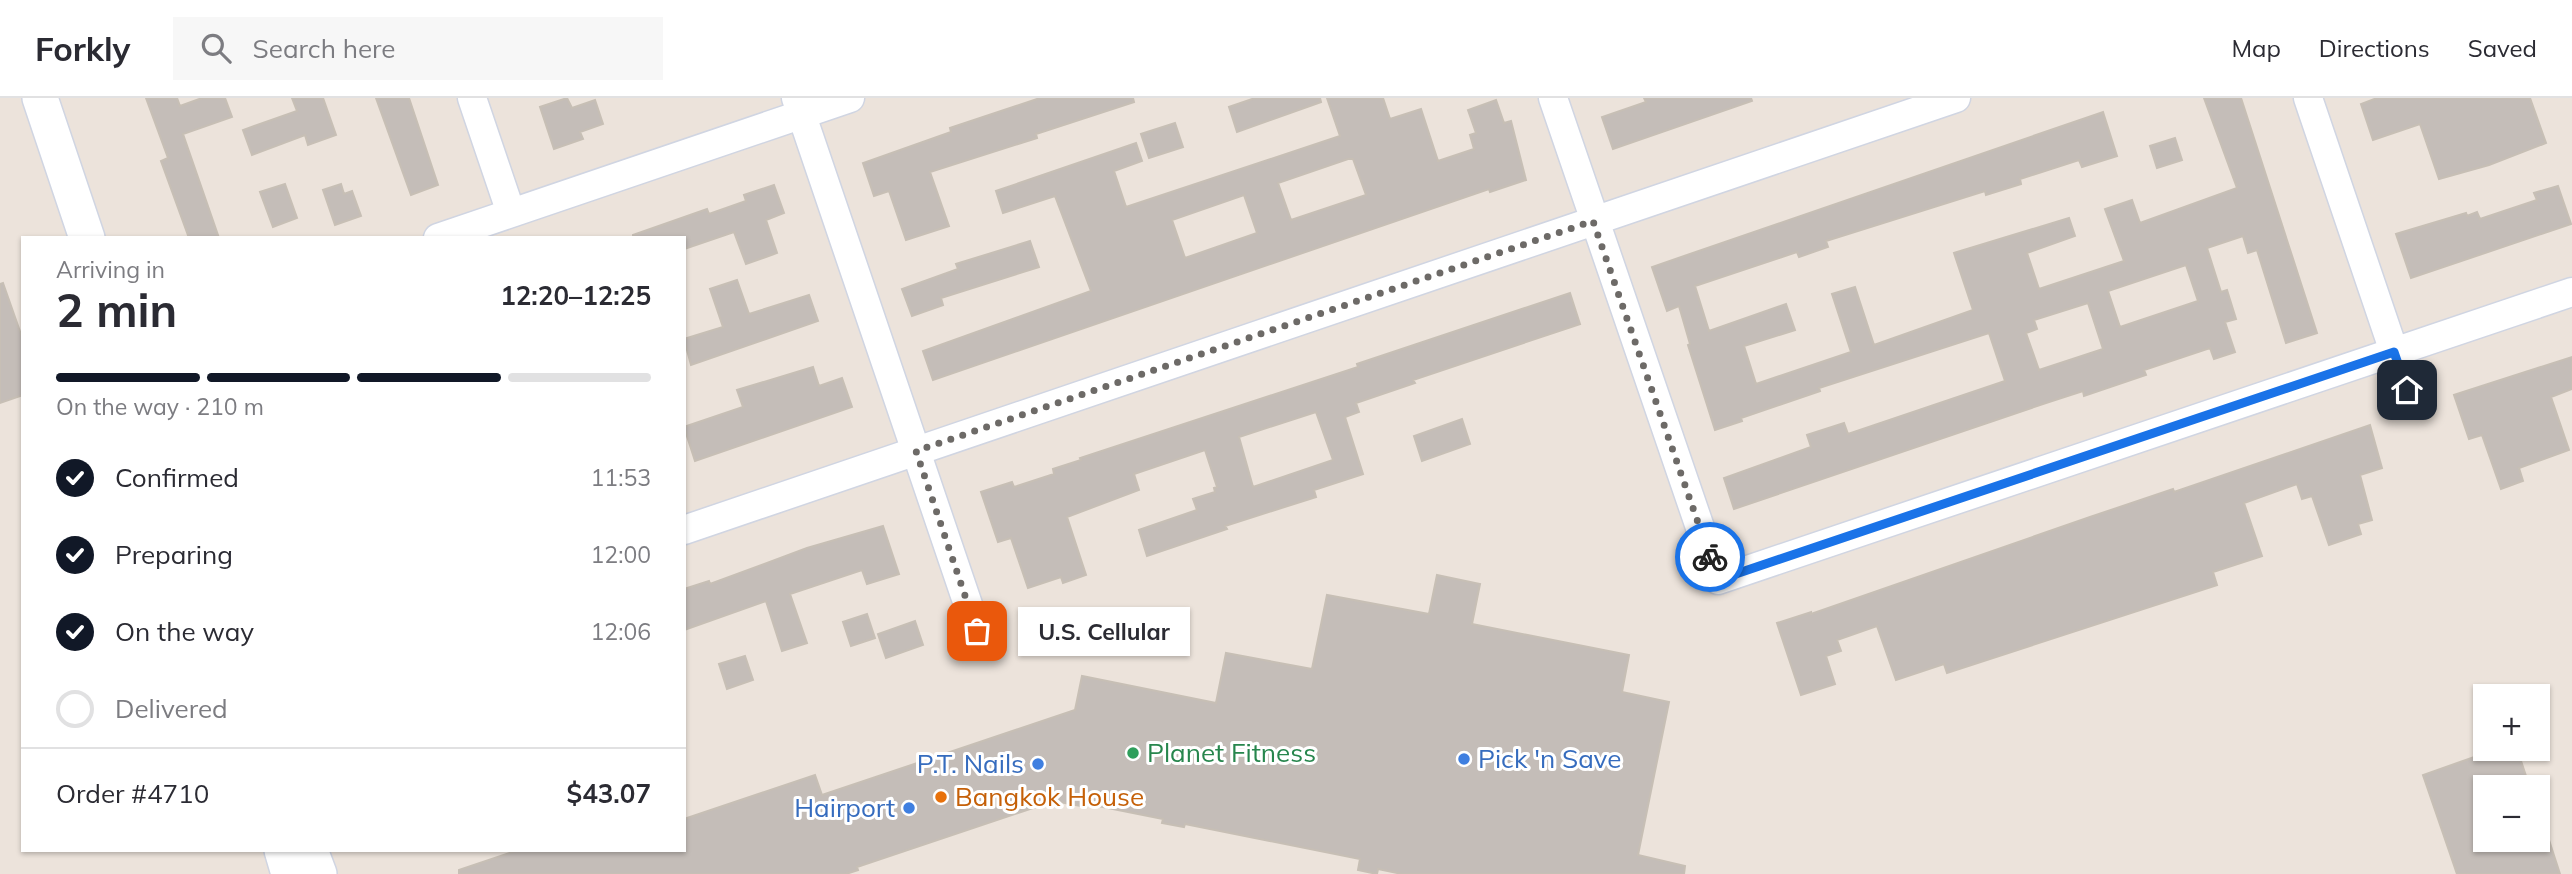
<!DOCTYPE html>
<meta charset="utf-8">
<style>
:root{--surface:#fff;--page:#f7f7f7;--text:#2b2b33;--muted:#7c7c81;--line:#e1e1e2;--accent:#111827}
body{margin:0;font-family:Mulish,sans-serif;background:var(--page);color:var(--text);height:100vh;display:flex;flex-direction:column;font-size:26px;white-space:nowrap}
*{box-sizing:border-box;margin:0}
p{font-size:23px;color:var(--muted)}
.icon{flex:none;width:38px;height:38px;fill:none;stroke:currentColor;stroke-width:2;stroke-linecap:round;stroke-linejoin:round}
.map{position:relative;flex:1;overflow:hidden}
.sheet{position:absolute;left:21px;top:138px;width:665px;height:616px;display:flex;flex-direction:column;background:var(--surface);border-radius:0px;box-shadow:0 2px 5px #0004}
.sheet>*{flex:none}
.tools{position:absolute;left:2473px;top:586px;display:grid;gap:14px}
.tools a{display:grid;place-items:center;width:77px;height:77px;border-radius:0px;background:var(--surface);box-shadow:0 2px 5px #0004;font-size:35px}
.pin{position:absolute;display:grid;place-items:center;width:60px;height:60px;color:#fff;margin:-30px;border-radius:14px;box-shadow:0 4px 10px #0006}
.courier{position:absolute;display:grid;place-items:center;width:70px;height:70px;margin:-35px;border:5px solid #1a73e8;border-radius:50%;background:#fff;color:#222;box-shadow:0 2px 9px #0007}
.bubble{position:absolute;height:49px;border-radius:0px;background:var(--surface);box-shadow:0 2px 5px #0004;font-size:23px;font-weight:700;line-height:49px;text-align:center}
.head em{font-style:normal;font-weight:700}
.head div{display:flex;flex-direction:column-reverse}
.head{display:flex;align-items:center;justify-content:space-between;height:119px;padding:0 35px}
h1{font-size:46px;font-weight:700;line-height:52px}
.bar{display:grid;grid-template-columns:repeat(4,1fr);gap:10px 7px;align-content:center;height:84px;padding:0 35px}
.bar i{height:9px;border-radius:5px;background:var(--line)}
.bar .current{background:var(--accent)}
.bar p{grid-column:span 4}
.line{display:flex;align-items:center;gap:18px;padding:0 35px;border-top:2px solid var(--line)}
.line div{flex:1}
ol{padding:0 35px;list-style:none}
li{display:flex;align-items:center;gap:21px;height:77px}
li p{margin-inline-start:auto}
li .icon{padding:7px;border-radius:50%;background:var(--accent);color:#fff;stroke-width:4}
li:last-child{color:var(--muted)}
li i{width:38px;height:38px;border:4px solid var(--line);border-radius:50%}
header{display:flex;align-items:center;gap:42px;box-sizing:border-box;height:98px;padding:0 35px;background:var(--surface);border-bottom:2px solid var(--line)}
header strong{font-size:33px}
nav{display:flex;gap:38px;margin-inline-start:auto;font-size:24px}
.search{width:490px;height:63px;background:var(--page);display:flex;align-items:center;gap:18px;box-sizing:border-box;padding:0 24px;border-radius:0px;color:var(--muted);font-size:26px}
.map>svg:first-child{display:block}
.building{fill:#c4bdb8;stroke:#c7bfb5;stroke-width:2;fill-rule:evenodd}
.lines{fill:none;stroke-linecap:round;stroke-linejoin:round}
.minor-casing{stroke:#d0d5e2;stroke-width:31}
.tertiary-casing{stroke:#d0d5e2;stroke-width:38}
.minor{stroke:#fff;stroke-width:28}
.tertiary{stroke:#fff;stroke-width:35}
.done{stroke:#6d6a67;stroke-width:7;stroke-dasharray:0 12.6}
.route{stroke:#1a73e8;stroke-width:9}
.leisure-dot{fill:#2e9e5b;stroke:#fff;stroke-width:2.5}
.shop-dot{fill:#3f7fe0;stroke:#fff;stroke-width:2.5}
.food-dot{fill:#e8710a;stroke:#fff;stroke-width:2.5}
.labels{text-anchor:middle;stroke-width:6;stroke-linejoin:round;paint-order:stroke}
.leisure-label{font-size:26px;fill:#27864d;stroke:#fff;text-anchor:start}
.shop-label{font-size:26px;fill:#366cbe;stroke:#fff;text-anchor:end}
.food-label{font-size:26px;fill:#c56008;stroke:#fff;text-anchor:start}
</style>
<header>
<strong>Forkly</strong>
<div class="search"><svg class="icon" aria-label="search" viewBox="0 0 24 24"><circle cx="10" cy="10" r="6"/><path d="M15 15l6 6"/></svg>Search here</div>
<nav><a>Map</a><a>Directions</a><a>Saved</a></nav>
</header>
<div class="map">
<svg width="2572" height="776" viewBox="0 0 2572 776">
<rect width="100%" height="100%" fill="#ece3db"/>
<path class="building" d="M146,0h31l3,8 22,-8h23l7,19 -49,17 36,104h-30l-28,-77 7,-3z
M292,0h31l13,37 -28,10 -3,-10 -53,20 -9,-25 54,-19z
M376,0h33l29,87 -27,10z
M567,0l5,10 23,-8 8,24 -23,8 3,7 -29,10 -14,-42z
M1040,0h93l1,4 -98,32 1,4 -107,34 19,54 -43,14 -17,-49 -15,5 -11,-33 88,-31 -1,-4z
M1255,0h65l1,4 -84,30 -8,-25z
M1327,0h56l7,21 31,-10 17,52 36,-12 -4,-14 6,-2 -8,-23 28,-10 8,23 7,-2 15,59 -36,12 -1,-3 -556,191 -10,-29 168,-60 -36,-95 -52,17 -7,-22 140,-48 6,18 -28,10 12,36 214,-71zM1348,61h5l13,36 -75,25 -13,-37zM1244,97l13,38 -72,25 -13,-38z
M1644,0h107l1,3 -139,48 -11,-32 44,-15z
M2204,0h37l76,235 -31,10 -29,-93 -9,3 -5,-17 -36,12 14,44 6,-2 9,29 -11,3 10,30 -21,7 -4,-11 -66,22 2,5 -62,21 -1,-5 -34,11 -315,107 -10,-31 87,-31 -4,-12 37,-12 4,11 157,-53 -16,-48 -170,55 1,3 -79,27 1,3 -27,9 -27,-85 2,-1 -11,-38 -12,5 -15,-44 451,-155 14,44 -35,11 -3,-7 -59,19 1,5 -35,11 -1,-4 -159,50 2,6 -29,10 -2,-5 -102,34 14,45 77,-27 9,26 -51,16 12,38 95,-32 -19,-58 23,-7 19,58 99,-35 -19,-57 115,-35 6,18 -48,17 12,36 85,-28 -19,-52 27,-9 8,23 97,-35zM2186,167l12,36 -78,26 -12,-36zM2088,205l15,46 -64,21 -13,-37 11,-4 -3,-9z
M2377,0h153l16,45 -57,22 -50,14 -19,-55 -47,16 -12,-36z
M1175,25l8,24 -34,11 -8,-24z
M2175,40l7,22 -25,8 -7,-22z
M285,86l12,34 -24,9 -13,-35z
M341,86l3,10 8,-3 9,25 -26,9 -12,-35z
M774,87l10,28 -18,7 11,33 -31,11 -12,-32 -50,17v-11h-51v-3l74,-26 2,5 37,-13 -2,-6z
M2558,88l13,38 -160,54 -15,-44 70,-21 1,3 10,-4 3,7 57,-19 -3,-7z
M1030,143l9,26 -98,31 2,7 -31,11 -10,-27 56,-20 -2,-5z
M737,182l12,34 60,-19 9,26 -127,44 -7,-26 39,-12 -13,-38z
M3,185l20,57v55l-23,8v-119z
M1570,195l10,31 -167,56 2,3 -59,20 3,9 -14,5 18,57 -49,16 2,7 -91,29 2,3 -80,27 -8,-26 58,-20 -4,-11 22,-7 -1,-4 3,-1 -12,-37 -71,24 5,16 -72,27 19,58 -23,8 -2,-6 -33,11 -17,-50 -13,4 -17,-50 31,-10 2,5 40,-13 -1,-5 28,-9 -1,-2 278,-91 -1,-3zM1316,314l17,48 -80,27 -14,-50z
M2572,259v32l-21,8 18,53 -50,18 4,13 -22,8 -19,-54 -13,4 -15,-44z
M813,269l6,19 23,-8 10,29 -157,54 -11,-34 59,-20 -6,-17z
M1462,321l8,25 -48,17 -8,-25z
M2370,327l12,43 -22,7 12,45 -14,4 3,10 -32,11 -17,-49 -10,3 -5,-15 -53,19 18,53 -49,16 4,13 -270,88 -3,-9 -48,16 -19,-54 -40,14 4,11 -15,5 9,28 -34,11 -24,-72 34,-11v2l279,-97 83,-28 1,3z
M883,428l16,48 -32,10 -5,-14 -72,24 17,49 -25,8 -16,-50 -82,29v-41l25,-8 1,3 97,-36z
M1437,477l43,9 -8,40 157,31 -7,37 47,10 -31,153 47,11 -1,8h-282l-24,-5 -1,5 -19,-4 2,-11 -175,-35 -1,3 -22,-4 1,-4 -75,-15 -1,3 -33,-6 -197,66 1,3 -12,4h-387v-4l59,-20h166v-31l131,-44 7,20 253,-85 7,-34 134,27 10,-50 86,16 15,-74 102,19z
M867,516l8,24 -24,8 -8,-24z
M915,523l8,24 -37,13 -8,-24z
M745,558l8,24 -26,9 -8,-25z
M2497,651h20l13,39h-45v52h64l11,34h-103l-34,-99z"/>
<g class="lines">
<g class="minor-casing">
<path id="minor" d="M472,0l39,115
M796,0l181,533
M1553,0l165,482 854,-288
M2308,0l99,292
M438,140l412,-140
M684,432l1272,-432"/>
</g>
<g class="tertiary-casing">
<path id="tertiary" d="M40,0l47,140
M282,752l7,24
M310,752l9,24"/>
</g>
<use href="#minor" class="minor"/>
<use href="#tertiary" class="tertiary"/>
</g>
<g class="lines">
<path class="done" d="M977,533l-61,-180 677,-230 117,336"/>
<path class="route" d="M1710,459l8,23 676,-228 13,38"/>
</g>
<circle class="leisure-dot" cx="1133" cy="655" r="7"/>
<g class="shop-dot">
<circle cx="1464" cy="661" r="7"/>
<circle cx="1038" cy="666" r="7"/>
<circle cx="909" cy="710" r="7"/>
</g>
<circle class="food-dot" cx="941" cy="699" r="7"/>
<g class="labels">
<g class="leisure-label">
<text x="1147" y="664">Planet Fitness</text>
</g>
<g class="shop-label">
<text x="1478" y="670" text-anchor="start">Pick 'n Save</text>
<text x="1024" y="675">P.T. Nails</text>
<text x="895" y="719">Hairport</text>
</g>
<g class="food-label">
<text x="955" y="708">Bangkok House</text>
</g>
</g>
</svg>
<div class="tools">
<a>+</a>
<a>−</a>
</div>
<div class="pin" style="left:977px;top:533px;background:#ea580c"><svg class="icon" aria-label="bag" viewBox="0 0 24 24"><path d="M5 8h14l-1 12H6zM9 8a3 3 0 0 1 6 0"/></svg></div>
<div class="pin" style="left:2407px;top:292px;background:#1f2937"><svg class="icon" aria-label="home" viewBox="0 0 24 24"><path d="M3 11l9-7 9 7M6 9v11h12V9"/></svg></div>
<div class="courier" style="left:1710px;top:459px"><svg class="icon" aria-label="bike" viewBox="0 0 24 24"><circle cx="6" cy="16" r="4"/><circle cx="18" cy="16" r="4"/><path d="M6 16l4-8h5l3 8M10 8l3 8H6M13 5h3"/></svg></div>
<div class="bubble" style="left:1018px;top:509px;width:172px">U.S. Cellular</div>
<section class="sheet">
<div class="head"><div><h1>2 min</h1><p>Arriving in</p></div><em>12:20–12:25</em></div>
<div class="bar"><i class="current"></i><i class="current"></i><i class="current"></i><i></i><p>On the way · 210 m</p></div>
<ol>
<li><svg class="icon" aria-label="check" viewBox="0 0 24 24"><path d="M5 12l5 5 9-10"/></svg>Confirmed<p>11:53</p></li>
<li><svg class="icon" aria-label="check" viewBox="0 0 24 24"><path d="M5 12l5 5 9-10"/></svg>Preparing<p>12:00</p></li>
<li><svg class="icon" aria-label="check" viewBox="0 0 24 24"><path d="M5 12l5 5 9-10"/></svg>On the way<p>12:06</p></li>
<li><i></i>Delivered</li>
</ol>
<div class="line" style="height:91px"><div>Order #4710</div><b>$43.07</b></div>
</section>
</div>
